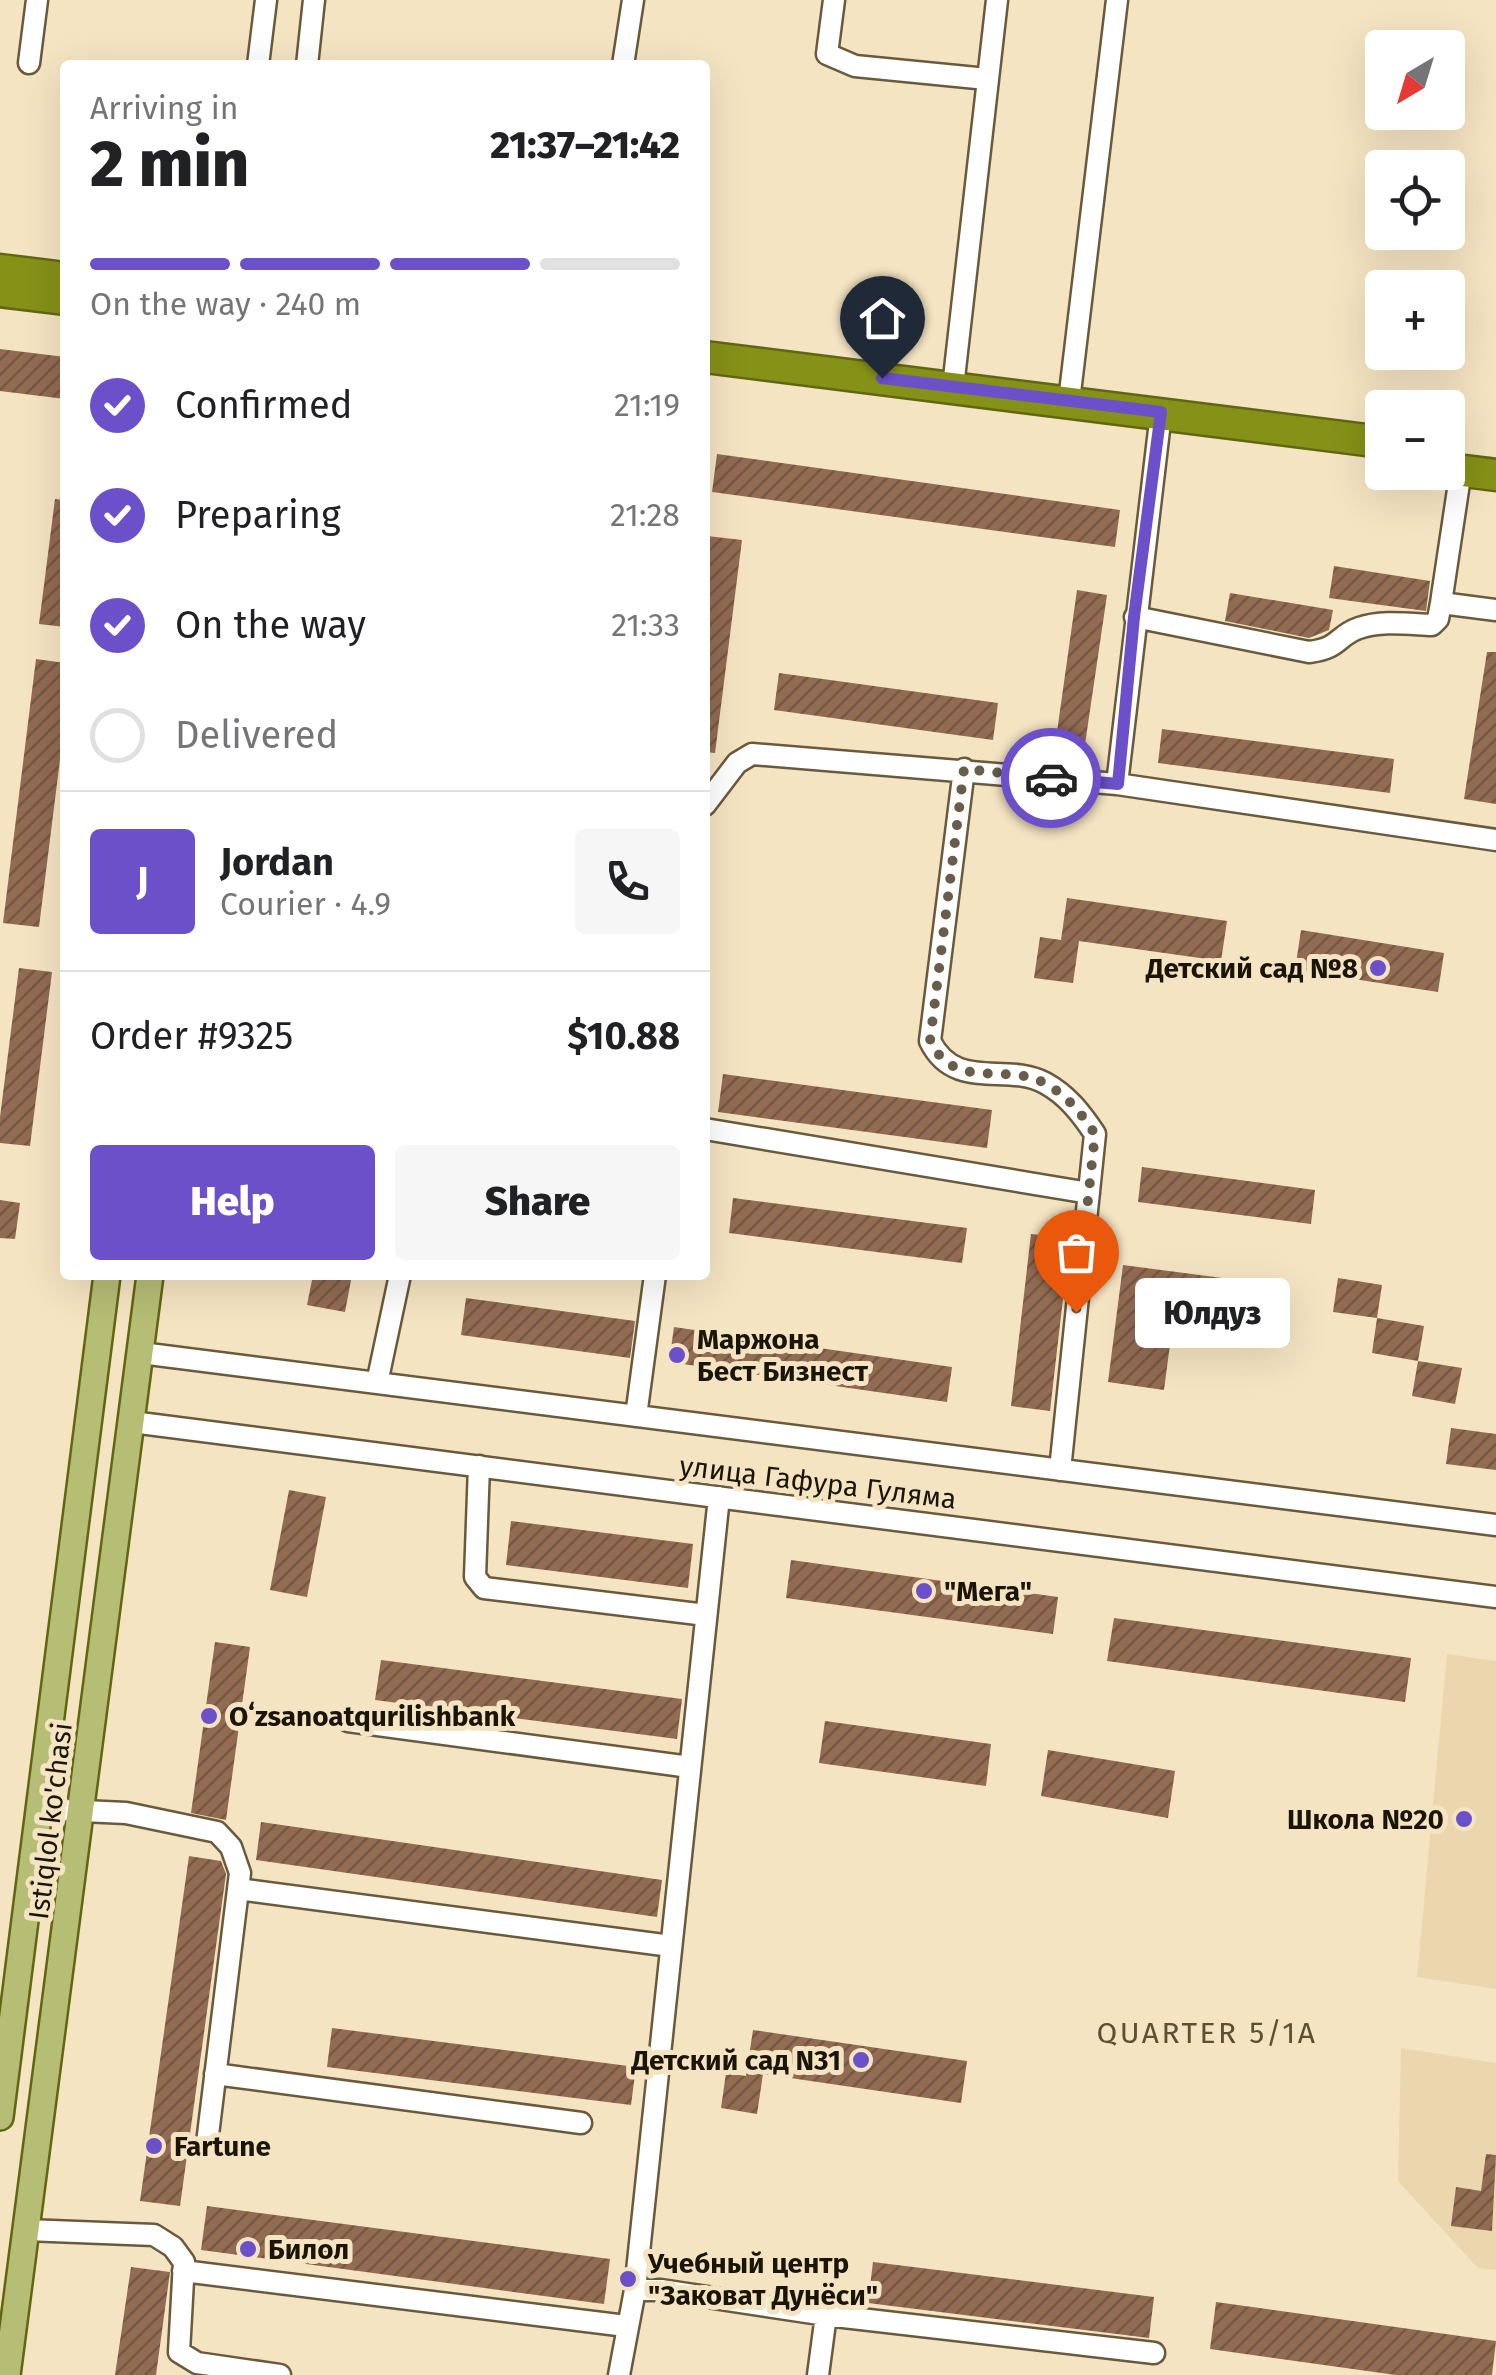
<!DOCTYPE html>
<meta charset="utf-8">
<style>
:root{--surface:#fff;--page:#f6f6f6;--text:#202124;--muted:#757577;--line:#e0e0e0;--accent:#6b50c9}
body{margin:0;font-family:"Fira Sans",sans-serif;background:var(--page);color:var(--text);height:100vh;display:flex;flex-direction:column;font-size:38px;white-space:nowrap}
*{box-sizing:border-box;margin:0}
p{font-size:32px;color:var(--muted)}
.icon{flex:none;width:55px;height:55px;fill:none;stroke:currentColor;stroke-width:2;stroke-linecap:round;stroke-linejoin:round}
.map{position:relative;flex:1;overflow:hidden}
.details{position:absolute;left:60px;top:60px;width:650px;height:1220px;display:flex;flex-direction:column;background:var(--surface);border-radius:10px;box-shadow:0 10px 40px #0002}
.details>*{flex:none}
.needle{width:65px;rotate:218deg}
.buttons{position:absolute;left:1365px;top:30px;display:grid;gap:20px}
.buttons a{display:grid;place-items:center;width:100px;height:100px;border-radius:10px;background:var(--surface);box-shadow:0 10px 40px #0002;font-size:50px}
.pin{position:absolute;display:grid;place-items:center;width:85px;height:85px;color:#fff;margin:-102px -42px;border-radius:50% 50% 50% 0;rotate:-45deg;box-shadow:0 0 10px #0007}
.pin .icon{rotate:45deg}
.courier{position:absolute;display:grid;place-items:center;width:100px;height:100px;margin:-50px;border:8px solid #6b50c9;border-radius:50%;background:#fff;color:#222;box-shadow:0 2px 12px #0007}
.bubble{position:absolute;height:70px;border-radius:10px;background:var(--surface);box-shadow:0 10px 40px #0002;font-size:32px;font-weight:800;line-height:70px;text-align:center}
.head em{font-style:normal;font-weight:800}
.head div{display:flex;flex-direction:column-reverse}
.head{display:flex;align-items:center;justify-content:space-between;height:170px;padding:0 30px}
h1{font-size:65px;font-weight:800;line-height:75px}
.bar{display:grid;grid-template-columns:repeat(4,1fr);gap:15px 10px;align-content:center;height:120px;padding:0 30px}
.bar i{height:12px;border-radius:8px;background:var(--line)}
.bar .current{background:var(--accent)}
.bar p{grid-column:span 4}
.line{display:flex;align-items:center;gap:25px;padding:0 30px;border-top:2px solid var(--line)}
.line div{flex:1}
.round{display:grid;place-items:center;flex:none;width:105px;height:105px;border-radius:10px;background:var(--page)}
ol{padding:0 30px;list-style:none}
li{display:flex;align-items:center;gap:30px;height:110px}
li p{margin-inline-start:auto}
li .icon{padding:10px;border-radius:50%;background:var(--accent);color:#fff;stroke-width:4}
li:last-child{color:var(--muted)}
li i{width:55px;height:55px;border:5px solid var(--line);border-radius:50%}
.primary-button{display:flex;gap:20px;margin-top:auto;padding:20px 30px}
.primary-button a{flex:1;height:115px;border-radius:10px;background:var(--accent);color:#fff;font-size:40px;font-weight:800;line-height:115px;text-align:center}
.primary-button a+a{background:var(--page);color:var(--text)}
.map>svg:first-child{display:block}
.built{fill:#ebd6ae}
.building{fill:url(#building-hatch)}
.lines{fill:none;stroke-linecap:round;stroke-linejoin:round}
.minor-casing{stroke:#695a3d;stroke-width:25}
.major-casing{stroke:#606612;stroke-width:30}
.highway-casing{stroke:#606612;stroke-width:35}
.minor{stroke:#fff;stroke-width:20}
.major{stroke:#b6bd74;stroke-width:25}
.highway{stroke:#859117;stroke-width:30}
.done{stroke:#675d4a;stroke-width:10;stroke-dasharray:0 18}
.route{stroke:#6b50c9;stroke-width:12}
.poi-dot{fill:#6b50c9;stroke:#f5e4c2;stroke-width:4}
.labels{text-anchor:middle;stroke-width:10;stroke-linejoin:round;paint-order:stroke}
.poi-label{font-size:28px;font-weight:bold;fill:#1b1509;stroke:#f5e4c2;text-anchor:start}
.street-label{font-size:28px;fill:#1b1509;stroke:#f5e4c2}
.neighbourhood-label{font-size:30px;letter-spacing:2.5px;fill:#5d4f32;stroke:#f5e4c2}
</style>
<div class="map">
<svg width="1496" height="2375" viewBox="0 0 1496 2375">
<defs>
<pattern id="building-hatch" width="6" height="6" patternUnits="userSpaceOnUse" patternTransform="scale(2.5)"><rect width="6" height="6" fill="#926b53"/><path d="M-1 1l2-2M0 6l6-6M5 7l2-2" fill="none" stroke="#765743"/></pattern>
</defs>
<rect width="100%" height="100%" fill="#f5e4c2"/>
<path class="built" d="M1447,1654l49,7v328l-79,-12z
M1401,2048l95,15v207l-18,-2 -80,-87z"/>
<path class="building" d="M0,349l65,8v42l-65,-8z
M717,454l403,56 -5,37 -403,-55z
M55,499l10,1v127l-26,-3z
M707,536l35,4 -27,213 -10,-1z
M1334,566l96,15 -4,30 -97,-13z
M1077,590l30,5 -23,156 -29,-5z
M1230,593l103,17 -4,20 -20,8 -84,-17z
M1487,652h9v152l-32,-5z
M36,659l29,4v57l-26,207 -36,-4z
M779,673l219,30 -5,37 -219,-30z
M1162,729l232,30 -4,34 -232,-30z
M1067,898l160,23 -6,40 -142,-20 -6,42 -39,-5 6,-41 21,3z
M1301,930l143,23 -6,39 -143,-22z
M19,968l33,4 -22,174 -30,-3v-26z
M723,1074l269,36 -5,38 -269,-36z
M1142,1167l173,23 -4,34 -173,-22z
M733,1198l234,30 -5,35 -233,-30z
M0,1200l20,3 -5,36 -15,-1z
M1031,1234l39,4 -20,173 -39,-5z
M1123,1265l153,20 -6,42 -96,-13 -10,76 -56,-8z
M313,1275h39l-7,37 -38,-7z
M1338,1278l44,7 -5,33 -44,-6z
M466,1298l169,23 -5,37 -169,-23z
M1377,1318l47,8 -6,35 -46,-8z
M674,1327l278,40 -5,35 -278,-40z
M1418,1361l44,7 -7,36 -43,-8z
M1451,1428l45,6v36l-50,-6z
M289,1490l37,7 -19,100 -37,-7z
M511,1521l182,23 -5,44 -182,-23z
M791,1560l267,37 -5,37 -267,-36z
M1114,1618l297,40 -6,44 -298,-41z
M215,1642l35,5 -24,173 -35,-7z
M381,1660l301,39 -5,40 -302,-39z
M825,1721l166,23 -5,42 -167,-23z
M1048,1750l127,21 -7,47 -127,-22z
M261,1822l401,58 -5,37 -401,-57z
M189,1856l32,5 5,13 -46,332 -40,-5z
M332,2028l304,39 -5,38 -304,-38z
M753,2030l214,31 -6,42 -198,-29 -6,40 -36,-6 5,-35 20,3z
M1486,2154l10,1 -4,76 -41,-5 5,-39 25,4z
M207,2206l403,53 -6,45 -403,-54z
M873,2262l281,35 -5,41 -281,-35z
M131,2267l39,5 -14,103h-41z
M1216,2302l280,39 -4,34h-96l-186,-26z"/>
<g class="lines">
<g class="minor-casing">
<path id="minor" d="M834,0l-7,54 28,12 132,13
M29,63l8,-63
M258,65l8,-65
M307,65l7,-65
M623,65l10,-65
M953,387l44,-387
M1069,401l48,-401
M1441,603l55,7
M1135,617l174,35c32,-4 27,-16 50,-24 23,-8 49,-4 73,-3l6,-6 3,-16 20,-133
M964,769l-34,272c25,51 77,21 115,42 22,12 36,30 50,51l-35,336
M1117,784l42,-354
M705,805l32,-42 15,-9 365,30 379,56
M705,1129l384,64
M141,1353l1355,172
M377,1383l23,-108
M636,1416l19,-141
M132,1422l1364,175
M479,1466l-4,111 9,11 222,27
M348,1721l342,46
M39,1809l87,4 91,19 14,15 9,26 -33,270
M238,1889l433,57
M215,2074l366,49
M26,2230l128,5 19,12 11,15 -5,90 18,11 83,12
M183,2271l443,55
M635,2290l84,-793
M619,2375l16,-85h26l165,25
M818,2375l8,-60 328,38"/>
</g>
<g class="major-casing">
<path id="major" d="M0,2117l107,-842
M7,2375l143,-1100"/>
</g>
<g class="highway-casing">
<path id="highway" d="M0,270l65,8
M0,291l65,8
M705,357l677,85
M1448,469l48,6"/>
</g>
<use href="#minor" class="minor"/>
<use href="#major" class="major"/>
<use href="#highway" class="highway"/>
</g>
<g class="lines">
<path class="done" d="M1051,778l-87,-9 -34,272c25,51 77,21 114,42 23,12 37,30 51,51l-19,178"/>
<path class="route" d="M882,378l279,34 -27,205 -16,167 -67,-6"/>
</g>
<g class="poi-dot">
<circle cx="1378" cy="968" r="10"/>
<circle cx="677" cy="1355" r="10"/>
<circle cx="924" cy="1591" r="10"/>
<circle cx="209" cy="1716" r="10"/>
<circle cx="1464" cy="1819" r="10"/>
<circle cx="861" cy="2060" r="10"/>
<circle cx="154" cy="2146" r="10"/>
<circle cx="248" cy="2249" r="10"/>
<circle cx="628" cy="2279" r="10"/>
</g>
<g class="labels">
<g class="poi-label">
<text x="1358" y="978" text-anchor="end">Детский сад №8</text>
<text x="697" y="1349">Маржона<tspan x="697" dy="32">Бест Бизнест</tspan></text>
<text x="944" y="1601">"Мега"</text>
<text x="229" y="1726">Oʻzsanoatqurilishbank</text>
<text x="1444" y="1829" text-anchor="end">Школа №20</text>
<text x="841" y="2070" text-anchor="end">Детский сад N31</text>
<text x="174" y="2156">Fartune</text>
<text x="268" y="2259">Билол</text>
<text x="648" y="2273">Учебный центр<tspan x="648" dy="32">"Заковат Дунёси"</tspan></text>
</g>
<g class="street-label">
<text transform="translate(818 1482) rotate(7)" y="10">улица Гафура Гуляма</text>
<text transform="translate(50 1821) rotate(-83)" y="10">Istiqlol ko'chasi</text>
</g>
<g class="neighbourhood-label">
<text x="1207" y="2043">QUARTER 5/1A</text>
</g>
</g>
</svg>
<div class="buttons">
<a><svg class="needle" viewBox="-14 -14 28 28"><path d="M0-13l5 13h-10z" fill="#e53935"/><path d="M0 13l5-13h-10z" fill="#757577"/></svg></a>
<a><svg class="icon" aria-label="locate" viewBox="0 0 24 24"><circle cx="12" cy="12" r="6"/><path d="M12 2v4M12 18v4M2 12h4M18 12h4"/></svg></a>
<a>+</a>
<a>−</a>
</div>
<div class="pin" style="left:1076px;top:1312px;background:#ea580c"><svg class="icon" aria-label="bag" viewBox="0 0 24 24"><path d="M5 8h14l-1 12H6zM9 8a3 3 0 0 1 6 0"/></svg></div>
<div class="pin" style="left:882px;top:378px;background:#1f2937"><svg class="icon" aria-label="home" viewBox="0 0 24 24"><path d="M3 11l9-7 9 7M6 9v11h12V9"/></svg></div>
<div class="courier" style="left:1051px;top:778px"><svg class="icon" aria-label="car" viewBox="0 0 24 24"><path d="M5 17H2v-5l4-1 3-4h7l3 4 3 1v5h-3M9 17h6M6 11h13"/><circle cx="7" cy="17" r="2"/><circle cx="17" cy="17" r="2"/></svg></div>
<div class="bubble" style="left:1135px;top:1278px;width:155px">Юлдуз</div>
<section class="details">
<div class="head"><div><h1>2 min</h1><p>Arriving in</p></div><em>21:37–21:42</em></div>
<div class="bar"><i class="current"></i><i class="current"></i><i class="current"></i><i></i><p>On the way · 240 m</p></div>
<ol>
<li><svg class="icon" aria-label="check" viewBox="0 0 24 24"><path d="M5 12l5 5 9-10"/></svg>Confirmed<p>21:19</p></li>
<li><svg class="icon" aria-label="check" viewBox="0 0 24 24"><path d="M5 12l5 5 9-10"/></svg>Preparing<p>21:28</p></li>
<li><svg class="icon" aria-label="check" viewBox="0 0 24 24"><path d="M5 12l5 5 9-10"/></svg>On the way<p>21:33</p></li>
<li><i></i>Delivered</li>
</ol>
<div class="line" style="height:180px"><b class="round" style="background:var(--accent);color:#fff">J</b><div><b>Jordan</b><p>Courier · 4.9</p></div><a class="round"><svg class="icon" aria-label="phone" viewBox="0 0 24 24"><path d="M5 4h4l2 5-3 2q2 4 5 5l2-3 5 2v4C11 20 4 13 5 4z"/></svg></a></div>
<div class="line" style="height:130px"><div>Order #9325</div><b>$10.88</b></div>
<div class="primary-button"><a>Help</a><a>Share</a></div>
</section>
</div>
